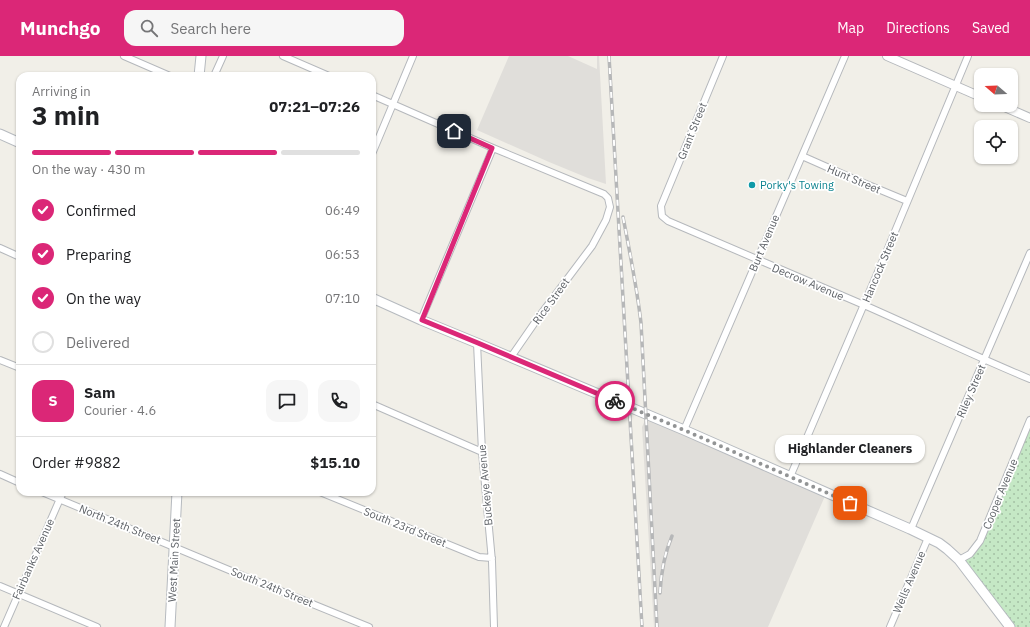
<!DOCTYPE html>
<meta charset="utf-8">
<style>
:root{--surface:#fff;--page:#f6f6f6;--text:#202124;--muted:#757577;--line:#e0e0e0;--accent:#db2777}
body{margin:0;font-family:"IBM Plex Sans",sans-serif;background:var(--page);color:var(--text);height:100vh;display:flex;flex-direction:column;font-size:15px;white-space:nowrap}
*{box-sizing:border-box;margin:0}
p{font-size:13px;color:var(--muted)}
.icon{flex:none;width:22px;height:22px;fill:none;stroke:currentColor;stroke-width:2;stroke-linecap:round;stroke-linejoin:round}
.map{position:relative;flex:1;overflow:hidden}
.details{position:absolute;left:16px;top:16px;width:360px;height:424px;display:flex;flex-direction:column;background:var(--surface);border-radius:12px;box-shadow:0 1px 3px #0004}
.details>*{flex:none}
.needle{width:26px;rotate:289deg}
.tools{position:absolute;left:974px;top:12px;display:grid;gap:8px}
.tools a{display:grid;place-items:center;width:44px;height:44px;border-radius:8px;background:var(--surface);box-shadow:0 1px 3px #0004;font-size:20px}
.pin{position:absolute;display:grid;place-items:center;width:34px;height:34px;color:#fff;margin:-17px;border-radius:8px;box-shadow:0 2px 6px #0006}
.courier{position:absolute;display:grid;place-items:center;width:40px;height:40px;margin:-20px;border:3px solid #db2777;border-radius:50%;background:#fff;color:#222;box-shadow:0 1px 5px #0007}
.bubble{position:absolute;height:28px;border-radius:12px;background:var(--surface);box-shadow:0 1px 3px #0004;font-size:13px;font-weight:700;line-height:28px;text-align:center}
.summary em{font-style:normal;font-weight:700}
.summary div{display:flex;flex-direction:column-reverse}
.summary{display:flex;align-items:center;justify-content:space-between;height:68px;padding:0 16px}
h1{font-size:26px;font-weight:700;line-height:30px}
.bar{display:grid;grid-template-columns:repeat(4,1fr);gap:6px 4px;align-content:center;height:48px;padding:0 16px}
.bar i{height:5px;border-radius:3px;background:var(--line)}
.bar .active{background:var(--accent)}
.bar p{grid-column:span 4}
.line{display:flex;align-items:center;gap:10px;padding:0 16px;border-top:1px solid var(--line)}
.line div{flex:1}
.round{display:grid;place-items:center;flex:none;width:42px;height:42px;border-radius:12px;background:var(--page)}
ol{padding:0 16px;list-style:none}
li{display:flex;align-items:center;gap:12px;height:44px}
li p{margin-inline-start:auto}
li .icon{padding:4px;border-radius:50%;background:var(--accent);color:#fff;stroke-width:4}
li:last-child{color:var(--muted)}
li i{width:22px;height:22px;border:2px solid var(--line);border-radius:50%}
header{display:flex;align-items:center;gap:24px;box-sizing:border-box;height:56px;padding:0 20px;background:var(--accent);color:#fff}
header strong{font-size:19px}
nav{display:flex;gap:22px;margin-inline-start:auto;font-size:14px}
.search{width:280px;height:36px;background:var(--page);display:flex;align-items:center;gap:10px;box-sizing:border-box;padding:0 14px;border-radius:12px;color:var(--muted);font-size:15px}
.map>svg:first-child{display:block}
.industrial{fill:#e0deda}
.green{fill:url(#green-dots)}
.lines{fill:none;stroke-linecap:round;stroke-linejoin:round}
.minor-casing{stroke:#b5b8bc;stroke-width:8}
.tertiary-casing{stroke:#b5b8bc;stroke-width:10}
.secondary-casing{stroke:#b6babf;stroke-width:11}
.minor{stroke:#fff;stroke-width:6}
.tertiary{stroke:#fff;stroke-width:8}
.secondary{stroke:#fff;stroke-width:9}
.rail-casing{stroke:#b6b7b8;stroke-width:3.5}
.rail{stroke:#fff;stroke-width:2;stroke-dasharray:6;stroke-linecap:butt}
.done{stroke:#929495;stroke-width:4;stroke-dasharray:0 7.2}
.route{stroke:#db2777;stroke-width:5}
.culture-dot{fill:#0f9aa8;stroke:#fff;stroke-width:1.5}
.labels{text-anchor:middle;stroke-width:3.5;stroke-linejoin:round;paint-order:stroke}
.street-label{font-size:11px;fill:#5f6368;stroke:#fff}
.culture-label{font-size:11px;fill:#0d838f;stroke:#fff;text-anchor:start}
</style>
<header>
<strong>Munchgo</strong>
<div class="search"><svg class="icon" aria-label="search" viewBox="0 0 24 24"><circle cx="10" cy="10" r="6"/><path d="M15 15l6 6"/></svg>Search here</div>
<nav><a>Map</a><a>Directions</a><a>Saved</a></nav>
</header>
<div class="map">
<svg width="1030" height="571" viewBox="0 0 1030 571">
<defs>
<pattern id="green-dots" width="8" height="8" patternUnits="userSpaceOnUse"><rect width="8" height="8" fill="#c5e8c5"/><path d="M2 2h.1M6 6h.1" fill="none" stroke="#a3c0a4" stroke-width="1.8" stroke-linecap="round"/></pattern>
</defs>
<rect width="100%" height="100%" fill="#f1efe8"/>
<path class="industrial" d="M509,0h59l29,13v-13h2l7,128 -18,-6 -39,-16 -72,-32z
M646,362l179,78 -57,131h-114l-12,-200z"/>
<path class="green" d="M1030,364v207h-19l-52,-67 22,-19z"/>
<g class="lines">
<g class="minor-casing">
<path id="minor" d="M124,0l46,20
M283,0l46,20
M723,0l-62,150 1,10 6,5c65,28 131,56 196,84 55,24 110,51 166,74
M214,20l9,-20
M372,39l121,53 111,46 4,4 2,9 -4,13 -14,26 -54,72 -27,39
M372,98l41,-98
M802,100l52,23 53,22
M0,192l20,9
M421,264l72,-172
M477,287l5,109 10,109 2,66
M0,304l20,8
M372,348l110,48
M684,374l161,-374
M0,418l20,9
M790,421l96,-224 82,-197
M42,436l187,78 140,57
M320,436l159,65 13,1
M911,473l119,-276
M959,504l11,-6 10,-13 50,-121
M0,530l97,41
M4,571l59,-135
M890,571l38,-89"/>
</g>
<g class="tertiary-casing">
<path id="tertiary" d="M887,0l94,41
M1000,49l30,13"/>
</g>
<g class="secondary-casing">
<path id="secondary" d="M199,20l2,-20
M0,78l20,9
M372,242l49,22 56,23 207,87 148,65 78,34 29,14 8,6 12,11 51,67
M170,571l7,-135"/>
</g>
<use href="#minor" class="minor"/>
<use href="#tertiary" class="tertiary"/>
<use href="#secondary" class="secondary"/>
<g class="rail-casing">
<path id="rail" d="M609,0l33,571
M623,161c7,36 14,71 18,106l16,304
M660,537c1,-20 4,-38 12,-57"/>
</g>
<use href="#rail" class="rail"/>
</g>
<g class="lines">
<path class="done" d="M615,345l69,29 166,73"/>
<path class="route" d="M454,75l38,17 -70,172 56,23 137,58"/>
</g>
<circle class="culture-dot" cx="752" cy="129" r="4"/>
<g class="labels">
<g class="street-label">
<text transform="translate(692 75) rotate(-68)" y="4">Grant Street</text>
<text transform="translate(854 123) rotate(23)" y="4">Hunt Street</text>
<text transform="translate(764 187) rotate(-67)" y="4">Burt Avenue</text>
<text transform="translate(880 211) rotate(-67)" y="4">Hancock Street</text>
<text transform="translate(808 226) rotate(23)" y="4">Decrow Avenue</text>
<text transform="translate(551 245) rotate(-54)" y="4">Rice Street</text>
<text transform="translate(971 335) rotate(-67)" y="4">Riley Street</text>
<text transform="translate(485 429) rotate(-95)" y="4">Buckeye Avenue</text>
<text transform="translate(1000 438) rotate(-68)" y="4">Cooper Avenue</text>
<text transform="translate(120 468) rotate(22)" y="4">North 24th Street</text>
<text transform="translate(405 471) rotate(22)" y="4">South 23rd Street</text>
<text transform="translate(33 503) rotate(-66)" y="4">Fairbanks Avenue</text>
<text transform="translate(174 504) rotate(-87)" y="4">West Main Street</text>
<text transform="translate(909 526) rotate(-67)" y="4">Wells Avenue</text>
<text transform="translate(272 531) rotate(22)" y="4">South 24th Street</text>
</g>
<g class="culture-label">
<text x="760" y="133">Porky's Towing</text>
</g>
</g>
</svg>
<div class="tools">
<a><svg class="needle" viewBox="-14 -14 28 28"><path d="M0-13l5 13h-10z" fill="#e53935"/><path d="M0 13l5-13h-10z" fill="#757577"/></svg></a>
<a><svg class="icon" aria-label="locate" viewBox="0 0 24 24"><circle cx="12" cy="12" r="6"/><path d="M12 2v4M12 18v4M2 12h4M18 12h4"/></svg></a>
</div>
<div class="pin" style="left:850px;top:447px;background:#ea580c"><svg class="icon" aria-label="bag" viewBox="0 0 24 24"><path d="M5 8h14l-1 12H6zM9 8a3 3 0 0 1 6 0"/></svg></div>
<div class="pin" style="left:454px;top:75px;background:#1f2937"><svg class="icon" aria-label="home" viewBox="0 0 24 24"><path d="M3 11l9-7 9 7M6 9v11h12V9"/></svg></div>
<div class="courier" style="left:615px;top:345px"><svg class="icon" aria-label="bike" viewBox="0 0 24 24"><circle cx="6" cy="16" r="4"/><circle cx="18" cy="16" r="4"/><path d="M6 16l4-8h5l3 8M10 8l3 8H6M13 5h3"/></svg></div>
<div class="bubble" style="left:775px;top:379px;width:150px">Highlander Cleaners</div>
<section class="details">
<div class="summary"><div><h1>3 min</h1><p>Arriving in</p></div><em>07:21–07:26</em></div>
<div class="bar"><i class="active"></i><i class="active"></i><i class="active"></i><i></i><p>On the way · 430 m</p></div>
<ol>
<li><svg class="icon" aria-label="check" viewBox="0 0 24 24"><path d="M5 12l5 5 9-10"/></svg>Confirmed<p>06:49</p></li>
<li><svg class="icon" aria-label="check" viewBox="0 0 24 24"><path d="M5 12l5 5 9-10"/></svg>Preparing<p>06:53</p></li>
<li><svg class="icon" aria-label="check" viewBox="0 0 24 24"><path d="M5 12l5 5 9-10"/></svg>On the way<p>07:10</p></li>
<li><i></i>Delivered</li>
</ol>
<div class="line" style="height:72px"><b class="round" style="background:var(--accent);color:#fff">S</b><div><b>Sam</b><p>Courier · 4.6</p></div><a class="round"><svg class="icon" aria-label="chat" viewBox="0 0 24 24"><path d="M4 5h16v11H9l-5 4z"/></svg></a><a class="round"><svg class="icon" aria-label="phone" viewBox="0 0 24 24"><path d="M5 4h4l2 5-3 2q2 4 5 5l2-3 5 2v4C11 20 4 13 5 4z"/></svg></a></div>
<div class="line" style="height:52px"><div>Order #9882</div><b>$15.10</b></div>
</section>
</div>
